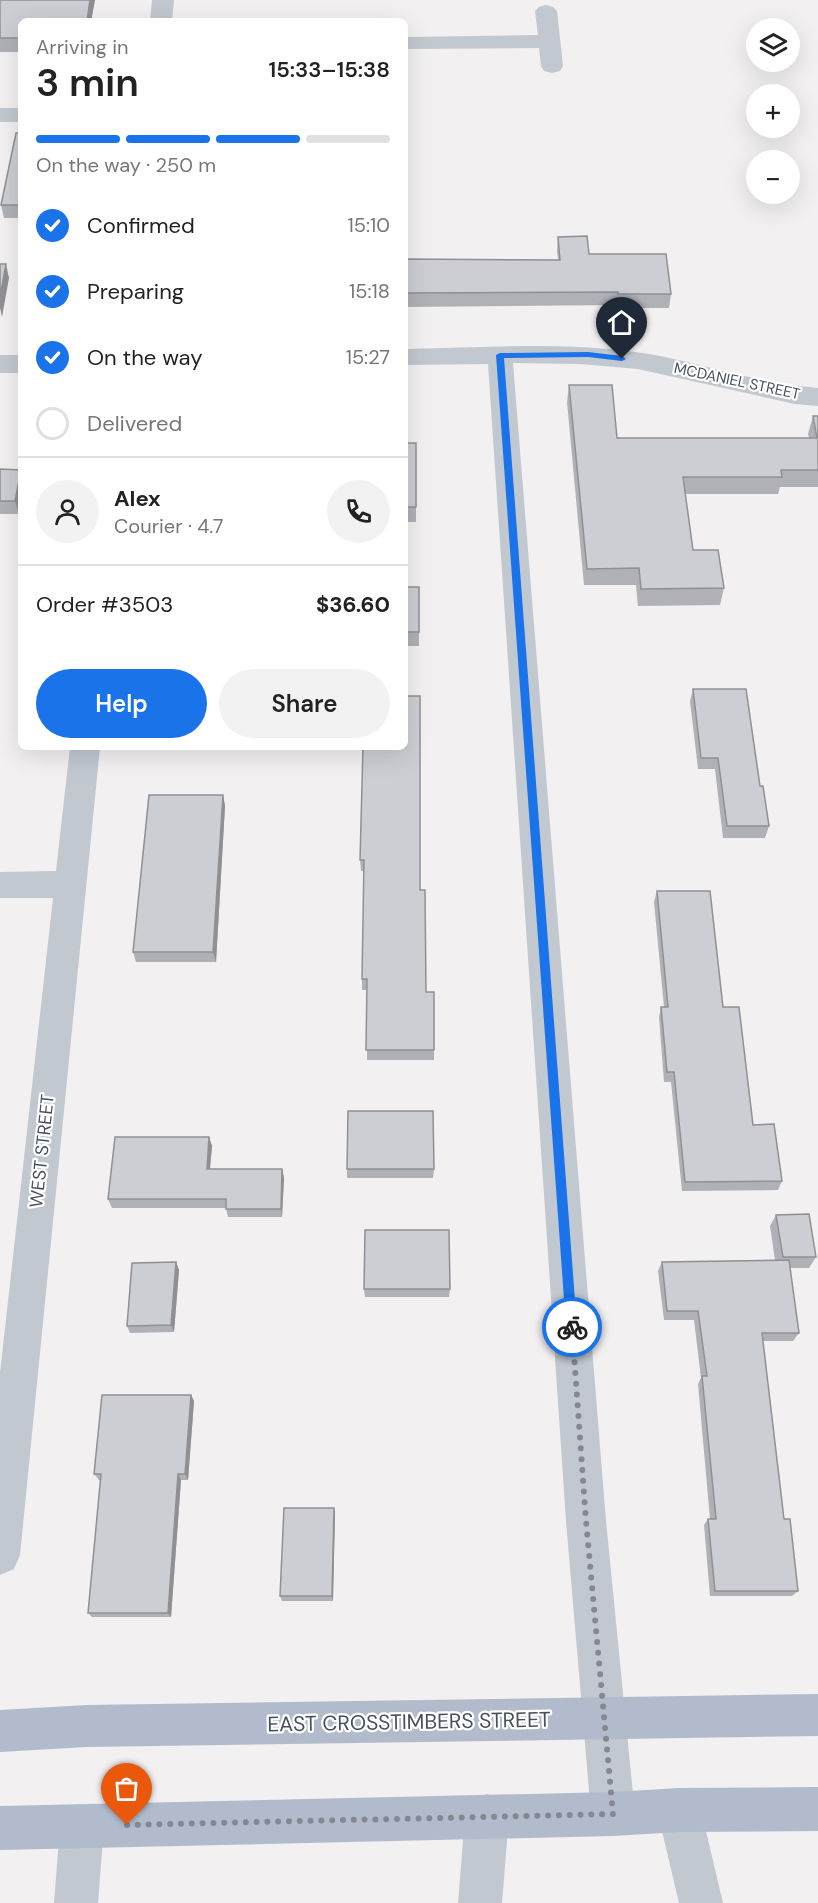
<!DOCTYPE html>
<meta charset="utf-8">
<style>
:root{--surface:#fff;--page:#f2f2f2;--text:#222;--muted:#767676;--line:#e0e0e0;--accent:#1a73e8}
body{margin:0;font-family:"DM Sans",sans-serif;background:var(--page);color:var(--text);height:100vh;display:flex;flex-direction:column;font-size:22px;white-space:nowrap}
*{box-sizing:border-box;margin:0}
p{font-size:20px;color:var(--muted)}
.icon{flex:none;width:33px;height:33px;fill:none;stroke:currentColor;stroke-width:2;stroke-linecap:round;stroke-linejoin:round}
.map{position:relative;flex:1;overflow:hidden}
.drawer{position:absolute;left:18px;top:18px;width:390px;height:732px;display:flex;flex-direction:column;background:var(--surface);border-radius:9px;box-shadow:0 6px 24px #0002}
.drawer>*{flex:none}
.controls{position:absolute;left:746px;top:18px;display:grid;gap:12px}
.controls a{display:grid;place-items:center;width:54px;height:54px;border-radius:50%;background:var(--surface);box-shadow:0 6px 24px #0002;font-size:30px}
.pin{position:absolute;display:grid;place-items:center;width:51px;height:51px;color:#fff;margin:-62px -26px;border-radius:50% 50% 50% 0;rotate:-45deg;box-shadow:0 0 6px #0007}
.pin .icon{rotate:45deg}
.courier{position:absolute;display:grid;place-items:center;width:60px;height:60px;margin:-30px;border:4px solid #1a73e8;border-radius:50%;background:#fff;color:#222;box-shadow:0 2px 8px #0007}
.overview em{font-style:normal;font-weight:600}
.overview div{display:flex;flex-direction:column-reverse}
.overview{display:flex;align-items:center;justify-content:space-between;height:102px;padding:0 18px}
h1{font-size:39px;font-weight:600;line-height:45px}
.bar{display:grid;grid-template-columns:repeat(4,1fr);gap:9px 6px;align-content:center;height:72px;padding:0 18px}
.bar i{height:8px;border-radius:4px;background:var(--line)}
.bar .on{background:var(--accent)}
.bar p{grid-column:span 4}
.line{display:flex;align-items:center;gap:15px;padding:0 18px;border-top:2px solid var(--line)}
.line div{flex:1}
.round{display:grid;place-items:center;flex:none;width:63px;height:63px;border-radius:32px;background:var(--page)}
ol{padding:0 18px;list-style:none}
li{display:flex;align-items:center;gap:18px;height:66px}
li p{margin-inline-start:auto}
li .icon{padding:6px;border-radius:50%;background:var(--accent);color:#fff;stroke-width:4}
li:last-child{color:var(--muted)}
li i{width:33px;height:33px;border:3px solid var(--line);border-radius:50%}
.primary-button{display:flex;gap:12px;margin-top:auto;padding:12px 18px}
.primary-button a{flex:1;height:69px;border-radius:36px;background:var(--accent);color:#fff;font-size:24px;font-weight:600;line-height:69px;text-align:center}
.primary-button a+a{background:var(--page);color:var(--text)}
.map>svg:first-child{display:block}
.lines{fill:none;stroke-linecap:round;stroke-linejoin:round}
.minor{fill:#c1c8d0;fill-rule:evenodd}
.major{fill:#b1bbcc;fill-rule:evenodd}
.wall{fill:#b0b1b6}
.shaded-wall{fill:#909094}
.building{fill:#cdced4;stroke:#909094;stroke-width:1.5}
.route{fill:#1a73e8}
.done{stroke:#848890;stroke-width:6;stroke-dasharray:0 10.8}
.labels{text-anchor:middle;stroke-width:4.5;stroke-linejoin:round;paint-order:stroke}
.far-street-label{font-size:15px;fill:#49505c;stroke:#fff}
.street-label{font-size:18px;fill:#49505c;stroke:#fff}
.near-street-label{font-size:21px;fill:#49505c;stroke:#fff}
</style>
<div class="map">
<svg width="818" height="1903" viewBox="0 0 818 1903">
<rect width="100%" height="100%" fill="#f2f0f0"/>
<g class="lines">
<path class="minor" d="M152,0h22l-2,21h-22z
M546,5l7,2 4,4 6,55 -3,5 -8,2 -8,-2 -3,-5 -2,-18 -134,1v-12l133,-2 -3,-24 4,-4z
M0,108h21v14h-21z
M522,346c46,0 93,1 138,10 53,11 104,28 158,32v18l-23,-2 -157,-35 -58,-5 -67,-1 93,1158 29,293 -7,15 -15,7 -15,-7 -7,-15 -25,-293 -78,-1157 -83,1v-16z
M0,355h21v18h-21z
M70,747h30l-80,808 -6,14 -14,6v-202l53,-475h-53v-26l56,-1z
M679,1788l15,7 7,15 22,93h-44l-22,-93 7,-15z
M487,1794l16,6 6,16 -7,87h-44l7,-87 6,-16z
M82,1804l16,6 6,16 -6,77h-44l6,-77 6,-16z"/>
<path class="major" d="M818,1694v42l-731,11 -87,5v-42l87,-5z
M818,1787v44l-139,1 -66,4 -613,14v-44l613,-14 66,-4z"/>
</g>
<path class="wall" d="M0,0h95l-4,21h-70v31h-21z
M21,133v85h-17l-3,-13z
M558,237l31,17 82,40 -2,14h-53v-3l-211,2v-48l153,1 -1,-10z
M569,385l48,53h192l-1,-4 5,-18h5v71h-38l-2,7h-93l8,56 31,38 -4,17 -82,1 -2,-21h-52l-17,-183z
M405,443h11v79h-10v65h13v59h-14z
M0,469l21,1v32l-2,12h-19z
M693,689l67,97 9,40 -4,12h-42l-8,-69h-17l-8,-68z
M363,747l57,143 6,102 8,58v10h-67v-70h-5v-11l2,-108h-3l-1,-11z
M223,795l2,11 -9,156h-80l-3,-10z
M657,891l66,116 30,118 29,56 -4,9 -96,1 -11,-109h-7l-5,-65 2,-10h3l-10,-105z
M209,1137l3,9 -2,23h72l2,9 -2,39h-54l-2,-9h-114l-4,-9z
M347,1169h87l-1,9h-86z
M776,1215l40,42 -7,11h-19l9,65 -6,8h-30l21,178 14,72 -6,5h-82l-6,-71 4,-6h2l-12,-135 3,-6 -7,-58h-30l-6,-49 4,-9 113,-2 -5,-34z
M176,1262l3,8 -5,62 -44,1 -3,-7z
M364,1289h86l-1,8h-84z
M191,1395l3,6 -6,79h-7l-10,137h-79l-4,-4 13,-133h-2l-5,-6z
M334,1508l1,6 -2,87h-51l-2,-5z"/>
<path class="shaded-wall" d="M90,0h5l-4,21h-4z
M6,264l3,14 -7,39 -2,-9v-11z
M21,471v31l-2,12 -4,-13z
M223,795l2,11 -9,156 -3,-10z
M209,1137l3,9 -3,32 -2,-9z
M282,1169l2,9 -2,39 -1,-8z
M176,1262l3,8 -5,62 -3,-7z
M191,1395l3,6 -6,79 -3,-6z
M178,1474l3,6 -10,137 -3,-4z
M334,1508l1,6 -2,87 -1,-5z"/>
<path class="building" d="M0,0h90l-3,21h-66v17h-21z
M16,133h5v72h-20z
M587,236l2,18h77l5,40h-53v-2l-213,1v-34l155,1 -2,-23z
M0,264h6l-6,33z
M569,385h43l5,53h200l-4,-22h5v54h-37l1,7h-99l10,73h25l6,38 -83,1 -2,-21 -52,1z
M405,443h11v64h-10v80h13v45h-14z
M0,469l21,1 -6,31h-15z
M693,689h53l14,97h3l6,40h-42l-9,-68h-17z
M405,696h15v194h5l1,102h8v58h-68l1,-71h-5l2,-119h-4l3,-113h42z
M149,795h74l-10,157h-80z
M657,891h53l13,116h16l14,118 21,-1 8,57 -97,1 -11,-110h-7l-6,-65h7z
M348,1111h85l1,58h-87z
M115,1137h94l-2,32h75l-1,40h-55v-10h-118z
M809,1214l7,43h-33l-7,-42z
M365,1230h84l1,59h-86z
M789,1260l10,73h-37l22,186h6l8,72h-83l-7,-72h8l-14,-143h5l-9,-65h-31l-5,-49z
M176,1262l-5,63 -44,1 5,-63z
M102,1395h89l-6,79h-7l-10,139h-80l13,-139h-7z
M284,1508h50l-2,88h-52z"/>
<path class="route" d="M588,352l34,4 4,3 -4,2 -34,-4 -84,1 73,969 -5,6 -6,-6 -70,-972 4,-2z"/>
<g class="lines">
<path class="done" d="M127,1825l486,-11 -27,-293 -14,-194"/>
</g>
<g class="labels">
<g class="far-street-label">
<text transform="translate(737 381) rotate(12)" y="5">MCDANIEL STREET</text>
</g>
<g class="street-label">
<text transform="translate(42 1151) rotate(-84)" y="6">WEST STREET</text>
</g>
<g class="near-street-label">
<text transform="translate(409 1722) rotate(-1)" y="7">EAST CROSSTIMBERS STREET</text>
</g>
</g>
</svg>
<div class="controls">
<a><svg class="icon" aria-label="layers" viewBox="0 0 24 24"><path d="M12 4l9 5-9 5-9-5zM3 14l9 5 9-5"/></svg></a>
<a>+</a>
<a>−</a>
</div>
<div class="pin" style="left:127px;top:1825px;background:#ea580c"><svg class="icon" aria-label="bag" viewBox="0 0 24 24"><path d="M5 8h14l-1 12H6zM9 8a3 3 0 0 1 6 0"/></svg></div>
<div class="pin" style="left:622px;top:359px;background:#1f2937"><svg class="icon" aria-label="home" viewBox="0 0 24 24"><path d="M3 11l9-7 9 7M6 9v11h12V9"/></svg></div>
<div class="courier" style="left:572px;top:1327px"><svg class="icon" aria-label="bike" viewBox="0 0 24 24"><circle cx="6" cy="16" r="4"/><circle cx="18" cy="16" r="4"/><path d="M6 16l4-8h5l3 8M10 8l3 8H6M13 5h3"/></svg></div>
<section class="drawer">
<div class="overview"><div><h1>3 min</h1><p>Arriving in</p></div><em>15:33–15:38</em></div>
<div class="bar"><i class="on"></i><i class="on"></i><i class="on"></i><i></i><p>On the way · 250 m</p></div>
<ol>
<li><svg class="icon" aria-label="check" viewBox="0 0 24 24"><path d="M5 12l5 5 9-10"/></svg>Confirmed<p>15:10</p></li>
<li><svg class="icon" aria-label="check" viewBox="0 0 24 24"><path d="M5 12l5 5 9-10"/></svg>Preparing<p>15:18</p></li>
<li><svg class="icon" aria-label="check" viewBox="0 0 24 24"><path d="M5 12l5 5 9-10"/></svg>On the way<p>15:27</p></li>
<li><i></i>Delivered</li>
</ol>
<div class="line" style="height:108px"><a class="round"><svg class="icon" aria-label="person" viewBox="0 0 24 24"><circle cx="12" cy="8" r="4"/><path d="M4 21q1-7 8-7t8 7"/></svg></a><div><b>Alex</b><p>Courier · 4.7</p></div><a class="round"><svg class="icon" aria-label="phone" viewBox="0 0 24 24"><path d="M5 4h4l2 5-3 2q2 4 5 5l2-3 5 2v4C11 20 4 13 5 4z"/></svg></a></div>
<div class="line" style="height:78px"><div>Order #3503</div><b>$36.60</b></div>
<div class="primary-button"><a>Help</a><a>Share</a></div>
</section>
</div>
